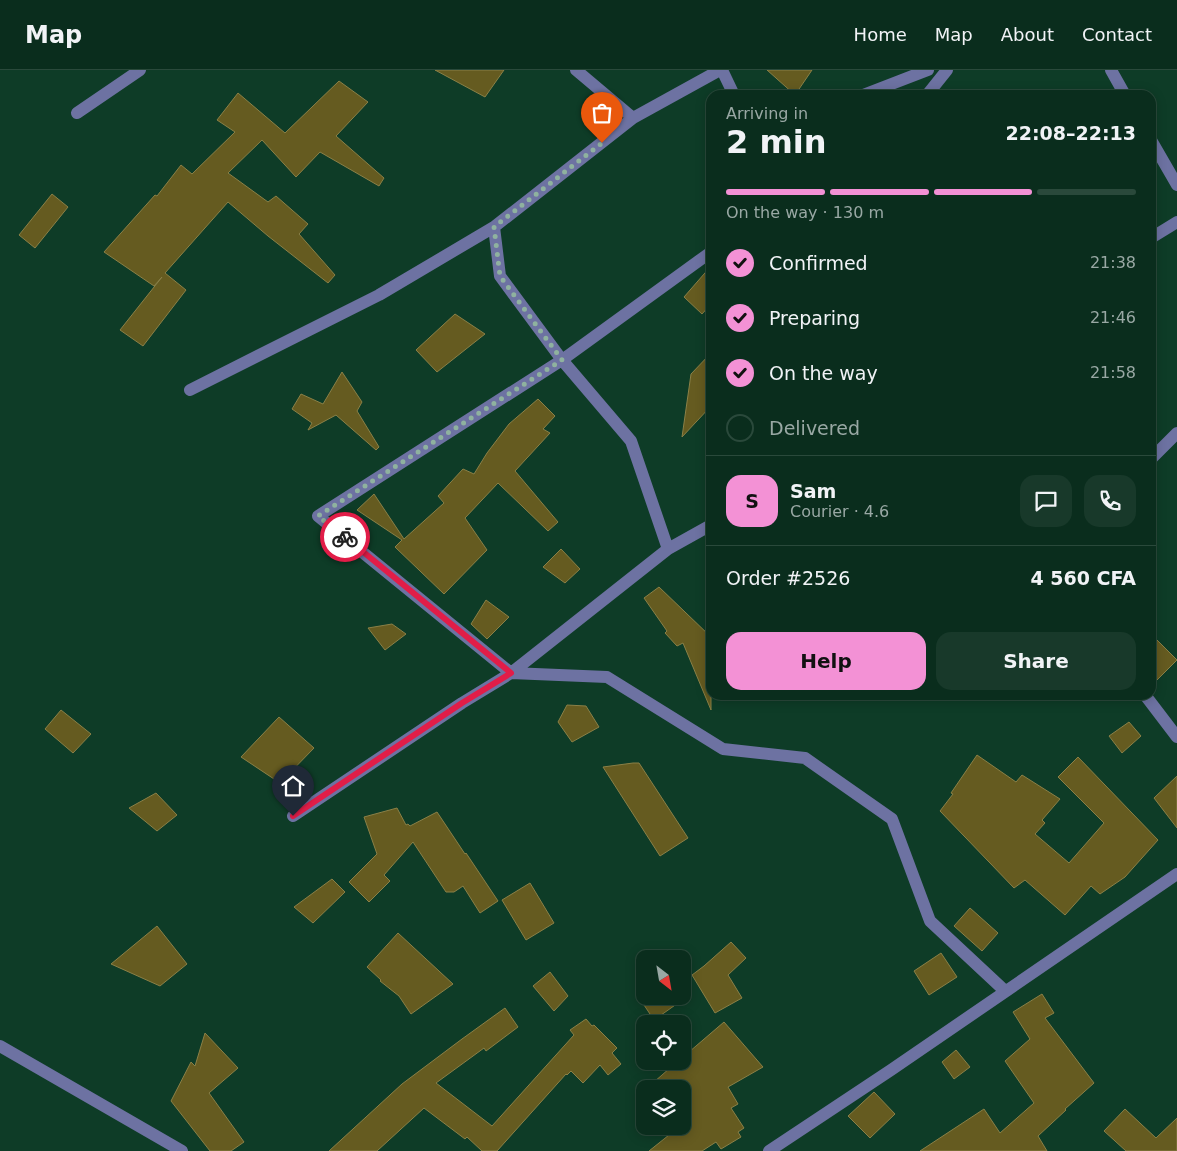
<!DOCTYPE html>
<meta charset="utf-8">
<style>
:root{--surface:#0a2d1d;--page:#18392a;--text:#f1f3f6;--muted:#99a8a4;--line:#2a493b;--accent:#f391d5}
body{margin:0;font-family:"DejaVu Sans",sans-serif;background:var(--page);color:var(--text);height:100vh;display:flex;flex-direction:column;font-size:19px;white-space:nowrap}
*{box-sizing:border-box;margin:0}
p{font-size:16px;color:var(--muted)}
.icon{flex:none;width:28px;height:28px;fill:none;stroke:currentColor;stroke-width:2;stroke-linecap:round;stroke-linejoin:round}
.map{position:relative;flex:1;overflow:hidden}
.panel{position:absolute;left:706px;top:20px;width:450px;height:610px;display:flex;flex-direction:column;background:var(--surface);border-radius:15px;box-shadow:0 2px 12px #0003,0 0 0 1px var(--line)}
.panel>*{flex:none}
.needle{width:32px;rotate:149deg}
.controls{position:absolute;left:636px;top:880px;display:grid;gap:10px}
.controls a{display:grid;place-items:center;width:55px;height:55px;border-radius:10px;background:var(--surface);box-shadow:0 2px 12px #0003,0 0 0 1px var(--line);font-size:25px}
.pin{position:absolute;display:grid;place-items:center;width:42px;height:42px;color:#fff;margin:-51px -21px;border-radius:50% 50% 50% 0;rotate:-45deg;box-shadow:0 0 5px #0007}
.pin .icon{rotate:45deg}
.courier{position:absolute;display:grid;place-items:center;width:50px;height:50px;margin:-25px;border:4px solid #e11d48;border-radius:50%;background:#fff;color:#222;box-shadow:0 1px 6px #0007}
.overview em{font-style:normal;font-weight:700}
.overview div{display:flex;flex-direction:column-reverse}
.overview{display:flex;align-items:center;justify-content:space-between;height:85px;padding:0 20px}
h1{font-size:32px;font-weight:700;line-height:38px}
.bar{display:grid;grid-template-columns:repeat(4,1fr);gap:8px 5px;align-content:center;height:60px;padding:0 20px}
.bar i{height:6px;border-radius:4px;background:var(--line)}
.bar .active{background:var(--accent)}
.bar p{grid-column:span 4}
.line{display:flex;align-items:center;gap:12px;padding:0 20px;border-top:1px solid var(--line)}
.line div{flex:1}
.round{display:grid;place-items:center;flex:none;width:52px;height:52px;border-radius:15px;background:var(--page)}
ol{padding:0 20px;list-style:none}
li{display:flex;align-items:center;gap:15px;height:55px}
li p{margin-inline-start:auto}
li .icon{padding:5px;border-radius:50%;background:var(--accent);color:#111;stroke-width:4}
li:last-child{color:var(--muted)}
li i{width:28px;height:28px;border:2px solid var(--line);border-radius:50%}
.action{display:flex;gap:10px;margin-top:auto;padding:10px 20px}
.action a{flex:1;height:58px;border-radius:15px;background:var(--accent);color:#111;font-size:20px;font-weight:700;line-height:58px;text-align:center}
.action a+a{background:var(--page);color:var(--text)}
header{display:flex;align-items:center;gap:30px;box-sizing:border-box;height:70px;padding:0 25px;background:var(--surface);border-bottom:1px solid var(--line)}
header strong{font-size:24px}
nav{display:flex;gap:28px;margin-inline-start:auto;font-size:18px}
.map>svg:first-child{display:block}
.building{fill:#655b20;stroke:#8a8047}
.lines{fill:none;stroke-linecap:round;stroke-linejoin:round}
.minor{stroke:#6d72a2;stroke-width:12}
.done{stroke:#8fb29f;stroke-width:5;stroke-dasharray:0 9}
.route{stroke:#e11d48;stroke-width:6}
</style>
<header>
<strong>Map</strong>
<nav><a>Home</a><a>Map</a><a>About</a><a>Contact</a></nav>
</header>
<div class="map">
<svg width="1177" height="1081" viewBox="0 0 1177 1081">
<rect width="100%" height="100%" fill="#0e3c27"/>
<path class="building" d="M435,0h69l-19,27z
M767,0h45l-17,25z
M339,11l29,21 -32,34 48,42 -5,8 -59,-34 -24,25 -34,-37 -34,33 40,29 8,-6 32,28 -9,10 36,41 -7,8 -60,-47 -40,-34 -63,71 21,17 -43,56 -23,-16 42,-53 -8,9 -50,-34 51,-57 2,1 24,-31 11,9 43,-42 -18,-12 21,-27 47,40z
M52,124l16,13 -33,41 -16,-13z
M711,196v38l-9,10 -18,-17z
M455,244l30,20 -48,38 -21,-22z
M711,283v53l-29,31 9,-63z
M342,302l20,30 -5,9 22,36 -3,3 -40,-35 -28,15 4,-7 -20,-14 9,-15 22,10z
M538,329l17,17 -12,13 7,4 -35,38 43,51 -10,9 -50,-48 -33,35 22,32 -43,44 -49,-47 7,-7 -45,-30 17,-16 30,45 40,-36 -6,-7 25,-27 11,5 13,-21 22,-29z
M561,479l19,20 -15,14 -22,-16z
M659,517l52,50v73l-28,-67 -6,3 -12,-13 2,-2 -23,-33z
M486,530l23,17 -22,22 -16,-15z
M392,554l14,10 -21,16 -17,-22z
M1151,564l26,26 -26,26z
M567,635l19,1 13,21 -27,15 -14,-20z
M61,640l30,24 -18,19 -28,-24z
M279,647l35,31 -34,35 -39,-26z
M1129,652l12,14 -19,17 -13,-17z
M977,685l39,27 6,-7 38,24 -18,21 3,3 -10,11 34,29 35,-40 -46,-46 20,-20 80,83 -33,37 -25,17 -9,-8 -26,29 -40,-35 -11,8 -74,-77 13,-17 -2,-1z
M633,693h6l49,75 -28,18 -57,-89z
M1177,706v52l-23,-30z
M156,723l21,22 -20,16 -28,-23z
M397,738l9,17 2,-1 2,2 27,-14 28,42 1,-1 32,48 -18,12 -17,-27 -9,6h-8l-33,-50 -29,33 6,6 -21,21 -20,-20 28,-28 -13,-37z
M332,809l13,13 -32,31 -19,-16z
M530,813l24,40 -28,17 -24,-40z
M970,838l28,25 -16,18 -28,-25z
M157,856l30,38 -27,22 -49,-22z
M398,863l55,51 -42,30 -12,-18 -19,-15 1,-1 -14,-13z
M731,872l15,16 -18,17 14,23 -27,15 -23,-38 12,-9z
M941,883l16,24 -28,18 -15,-24z
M550,902l18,24 -14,15 -21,-25z
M1042,924l12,19 -9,5 49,65 -29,26 1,1 -28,26 9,15h-127l64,-42 16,24 34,-30 -29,-42 25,-22 -17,-27z
M638,926h50l-34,24z
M505,938l13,19 -32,24 -2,-3 -48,35 56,43 82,-91 -4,-5 16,-11 6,7 2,-1 23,23 -5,5 9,11 -13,11 -8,-10 -17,18 -12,-12 -4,4 -1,-1 -69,77h-15l-15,-14 -2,2 -41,-31 -47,43h-48l73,-67 60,-45z
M724,952l39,45 -35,20 10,17 -7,4 13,20 -6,4 3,5 -20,12 -5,-7 -14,9h-53l20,-16v-2l8,-7h5v-37h-36l32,-28h4v-3z
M205,963l33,35 -29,25 35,49 -13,9h-21l-39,-50 20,-39 4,4z
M956,980l14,17 -16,12 -12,-17z
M874,1022l21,22 -25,24 -22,-22z
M1125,1039l31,29 21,-20v33h-51l-22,-20z"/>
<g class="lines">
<path class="minor" d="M576,0l57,48
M722,0l12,25
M1111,0l14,25
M863,25l65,-25
M927,25l20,-25
M77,43l63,-43
M1151,70l26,45
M494,157l6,49 62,84 69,81 37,108
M1151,168l26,-16
M711,182l-149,108 -244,156 193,157 96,4 116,72 82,9 87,61 38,102 75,70
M190,320l189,-95 115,-68 139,-109 87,-48
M1151,389l26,-26
M1145,625l32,42
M293,746l169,-113 49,-30 157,-124 43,-24
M0,976l182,105
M769,1081l122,-81 286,-196"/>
</g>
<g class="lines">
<path class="done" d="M345,467l-27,-21 244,-156 -62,-84 -6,-49 108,-84"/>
<path class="route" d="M293,746l169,-113 49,-30 -166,-136"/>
</g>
</svg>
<div class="controls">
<a><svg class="needle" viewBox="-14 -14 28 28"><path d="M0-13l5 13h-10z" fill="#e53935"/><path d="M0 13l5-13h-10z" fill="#99a8a4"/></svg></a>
<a><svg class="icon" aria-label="locate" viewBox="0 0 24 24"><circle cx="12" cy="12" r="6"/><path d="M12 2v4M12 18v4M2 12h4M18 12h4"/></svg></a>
<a><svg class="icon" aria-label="layers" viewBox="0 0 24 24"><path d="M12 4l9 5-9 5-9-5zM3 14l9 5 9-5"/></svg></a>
</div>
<div class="pin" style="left:602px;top:73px;background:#ea580c"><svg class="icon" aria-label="bag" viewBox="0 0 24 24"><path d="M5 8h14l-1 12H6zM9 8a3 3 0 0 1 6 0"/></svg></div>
<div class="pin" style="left:293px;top:746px;background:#1f2937"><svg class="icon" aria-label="home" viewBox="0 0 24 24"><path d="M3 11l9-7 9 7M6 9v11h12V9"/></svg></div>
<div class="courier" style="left:345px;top:467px"><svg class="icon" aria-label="bike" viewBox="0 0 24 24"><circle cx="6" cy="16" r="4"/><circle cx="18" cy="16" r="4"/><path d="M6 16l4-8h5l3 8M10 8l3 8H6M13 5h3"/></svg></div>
<section class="panel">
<div class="overview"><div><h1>2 min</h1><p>Arriving in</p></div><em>22:08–22:13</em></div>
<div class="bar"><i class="active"></i><i class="active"></i><i class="active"></i><i></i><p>On the way · 130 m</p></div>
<ol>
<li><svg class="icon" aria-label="check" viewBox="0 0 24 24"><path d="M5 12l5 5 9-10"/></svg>Confirmed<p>21:38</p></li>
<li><svg class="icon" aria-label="check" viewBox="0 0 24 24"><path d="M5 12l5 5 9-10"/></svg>Preparing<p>21:46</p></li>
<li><svg class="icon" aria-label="check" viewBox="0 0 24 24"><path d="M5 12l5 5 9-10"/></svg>On the way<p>21:58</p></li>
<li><i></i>Delivered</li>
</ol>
<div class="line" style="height:90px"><b class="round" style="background:var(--accent);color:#111">S</b><div><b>Sam</b><p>Courier · 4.6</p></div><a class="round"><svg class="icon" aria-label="chat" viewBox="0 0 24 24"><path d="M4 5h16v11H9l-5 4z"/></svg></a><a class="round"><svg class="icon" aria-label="phone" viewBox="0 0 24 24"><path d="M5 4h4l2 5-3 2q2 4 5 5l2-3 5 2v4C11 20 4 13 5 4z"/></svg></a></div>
<div class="line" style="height:65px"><div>Order #2526</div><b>4 560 CFA</b></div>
<div class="action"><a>Help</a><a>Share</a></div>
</section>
</div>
